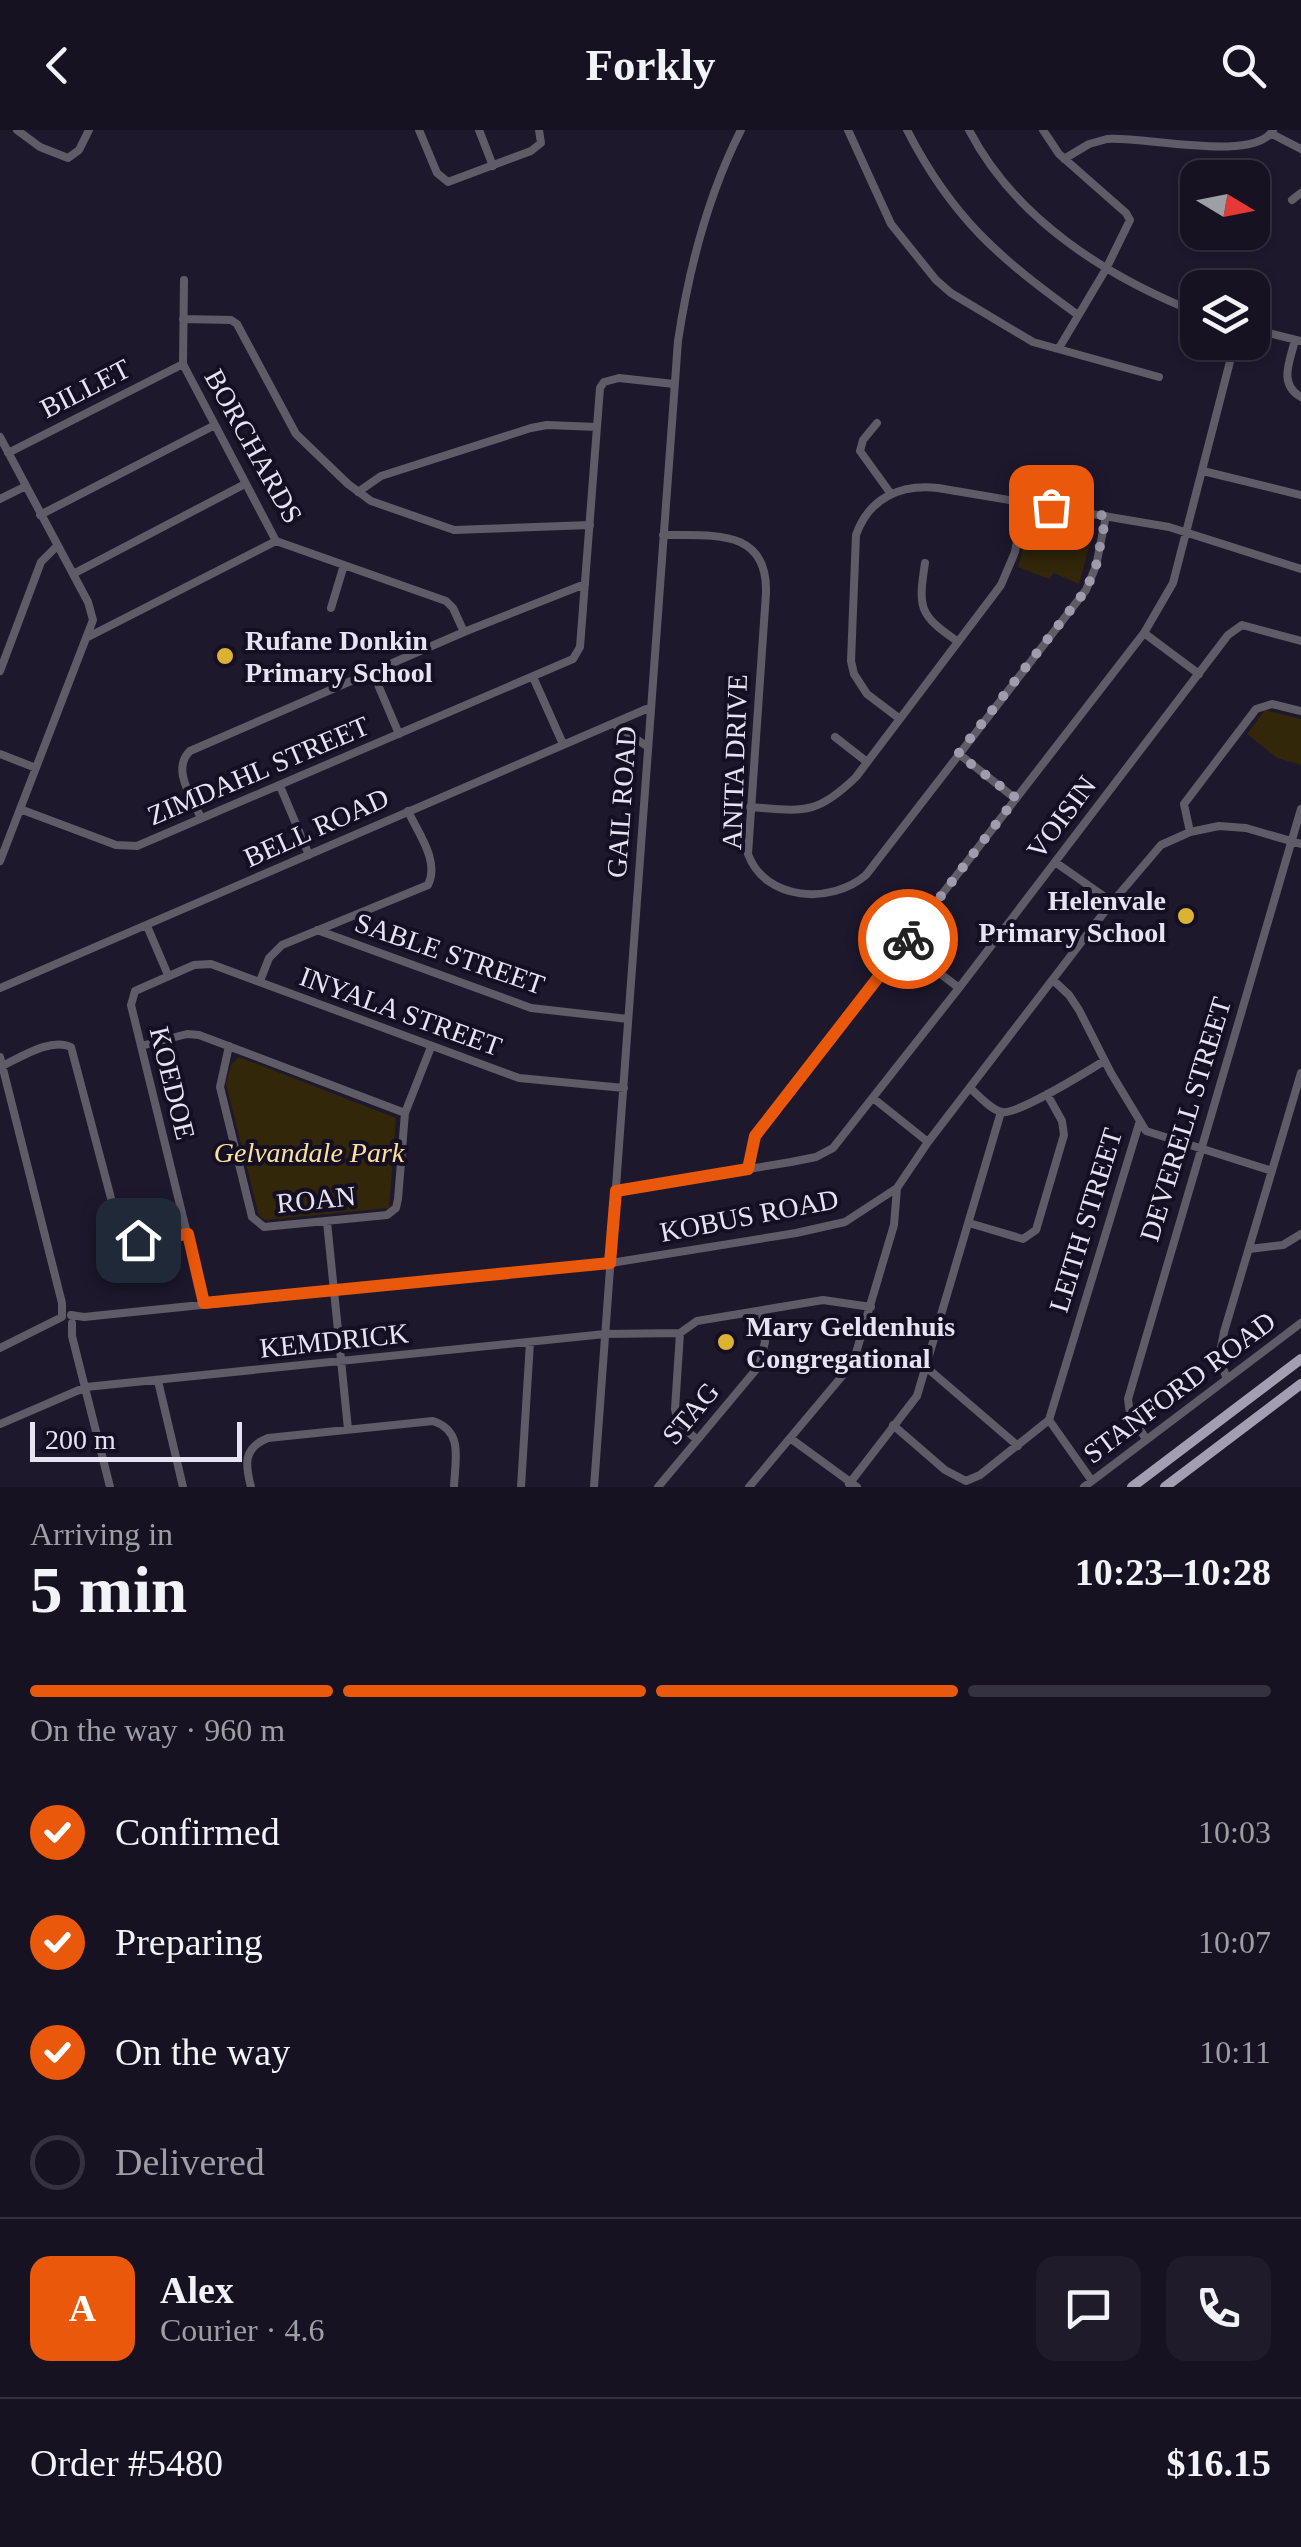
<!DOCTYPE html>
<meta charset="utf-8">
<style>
:root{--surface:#161222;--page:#1f1b2a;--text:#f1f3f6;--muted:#9e9ea5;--line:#353240;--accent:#ea580c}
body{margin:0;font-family:"Times New Roman",serif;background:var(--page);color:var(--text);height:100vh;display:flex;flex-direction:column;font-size:38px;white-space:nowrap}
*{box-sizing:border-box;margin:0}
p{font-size:32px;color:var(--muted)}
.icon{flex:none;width:55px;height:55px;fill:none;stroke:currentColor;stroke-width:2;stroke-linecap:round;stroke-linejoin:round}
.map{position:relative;height:1357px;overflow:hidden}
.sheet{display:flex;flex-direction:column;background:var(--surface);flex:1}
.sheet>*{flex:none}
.needle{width:65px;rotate:100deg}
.controls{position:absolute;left:1180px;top:30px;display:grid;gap:20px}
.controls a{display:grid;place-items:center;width:90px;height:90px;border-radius:20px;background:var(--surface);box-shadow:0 2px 8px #0004,0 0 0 2px var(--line);font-size:50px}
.scale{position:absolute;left:30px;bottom:25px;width:212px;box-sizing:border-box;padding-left:10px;border:5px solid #e7e3f2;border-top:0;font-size:28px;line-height:35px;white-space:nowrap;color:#e7e3f2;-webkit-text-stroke:8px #150f23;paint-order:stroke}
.pin{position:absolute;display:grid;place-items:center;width:85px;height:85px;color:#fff;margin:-42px;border-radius:20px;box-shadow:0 5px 15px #0006}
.courier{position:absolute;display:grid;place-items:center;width:100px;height:100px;margin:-50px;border:8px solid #ea580c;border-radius:50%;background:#fff;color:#222;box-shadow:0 2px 12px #0007}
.overview em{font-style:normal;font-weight:700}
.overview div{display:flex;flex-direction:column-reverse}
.overview{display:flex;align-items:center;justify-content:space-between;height:170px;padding:0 30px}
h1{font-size:65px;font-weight:700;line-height:75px}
.bar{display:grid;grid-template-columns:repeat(4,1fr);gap:15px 10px;align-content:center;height:120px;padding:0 30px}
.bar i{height:12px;border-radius:8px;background:var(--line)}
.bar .active{background:var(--accent)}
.bar p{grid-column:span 4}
.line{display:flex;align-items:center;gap:25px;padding:0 30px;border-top:2px solid var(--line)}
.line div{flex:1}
.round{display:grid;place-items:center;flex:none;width:105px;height:105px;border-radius:20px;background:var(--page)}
ol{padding:0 30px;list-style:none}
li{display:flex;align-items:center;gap:30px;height:110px}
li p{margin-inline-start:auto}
li .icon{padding:10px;border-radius:50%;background:var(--accent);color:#fff;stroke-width:4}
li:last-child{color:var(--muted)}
li i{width:55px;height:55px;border:5px solid var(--line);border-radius:50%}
header{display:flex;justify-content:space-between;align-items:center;height:130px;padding:0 30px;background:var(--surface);font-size:45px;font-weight:700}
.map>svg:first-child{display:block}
.green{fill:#322709}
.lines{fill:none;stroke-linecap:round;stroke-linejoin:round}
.minor{stroke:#5f5c68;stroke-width:8}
.major{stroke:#a49eb5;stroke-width:10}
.done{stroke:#a19cad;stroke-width:10;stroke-dasharray:0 18}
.route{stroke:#ea580c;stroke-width:12}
.poi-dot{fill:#dcb233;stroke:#150f23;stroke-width:4}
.labels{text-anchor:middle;stroke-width:8;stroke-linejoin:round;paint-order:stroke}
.street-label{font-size:28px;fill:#e7e3f2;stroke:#150f23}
.poi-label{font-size:28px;font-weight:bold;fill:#e7e3f2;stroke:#150f23;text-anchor:start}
.park-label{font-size:28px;font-style:italic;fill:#fde19a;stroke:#150f23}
</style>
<header><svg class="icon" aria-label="back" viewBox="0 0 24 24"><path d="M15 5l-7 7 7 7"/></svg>Forkly<svg class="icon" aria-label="search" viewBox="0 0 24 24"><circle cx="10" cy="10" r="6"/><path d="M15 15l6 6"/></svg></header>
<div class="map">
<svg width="1301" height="1357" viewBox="0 0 1301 1357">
<rect width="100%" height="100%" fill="#1e182d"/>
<path class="green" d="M1038,384l51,9 5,6 -15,55 -25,-11 -5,6 -31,-12 12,-48z
M1265,580l36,9v46l-24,-7 -30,-24z
M239,927l157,61 -7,90 -124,12 -6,-4 -33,-132 5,-19z"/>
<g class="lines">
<path class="minor" d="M17,0l23,17 28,11 11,-8 10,-20
M419,0l18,43 11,9 83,-31 10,-8 -2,-13
M479,0l14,36
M848,0l43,94 45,56 15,13 82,49 126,35
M907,0c45,88 92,128 171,185
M969,0c46,89 138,147 229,183
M1043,0l16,24 67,59 4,7 -24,49 -47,79
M1272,4l29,15
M1064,29l25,-15 18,-5c36,-3 148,24 166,-9
M1292,70l9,-7
M184,150l-1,84 93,177 170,60 7,7 11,24
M183,189l48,1 6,4 59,110 52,50 23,17 83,29 136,-5
M1252,199l49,12
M1295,210c-5,21 -17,44 6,57
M877,293l-14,17 -3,11 31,43
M0,307l88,165 5,18 -93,241
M8,323l175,-89
M1203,341l98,24
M358,362l23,-16 150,-48 16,-3 50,2
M0,369l26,-13
M40,385l175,-90
M663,405c48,1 105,-8 103,58l-18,261c17,47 83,51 118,21l220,-285 10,-24 10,-50
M925,433c-7,45 -6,52 32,78
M73,444l172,-90
M331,478l13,-43
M1144,503l55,41
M86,508l190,-97
M0,541l41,-109 16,-16
M373,543l26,61
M533,547l30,67
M900,589l-33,-25 -13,-20 -3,-13 5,-126c13,-37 44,-51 82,-47l231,39 132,42
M614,594l34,23
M835,607l32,25
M0,624l36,14
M959,624l57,45
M280,656l29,69
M750,677c53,4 66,9 106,-30l145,-192 14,-33 9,-50
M20,679l96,36 21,1 436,-187 7,-12 20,-259 4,-6 15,-4 55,6
M201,688c-9,-20 -30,-49 -11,-67l274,-119 121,-48
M1190,702l-6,-28 72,-95 16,-5 29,7
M1055,732l57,40
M147,796l21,49
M317,800l214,78 97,11
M903,815l56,43
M1053,850l16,15 10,15 32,63 35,58 126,40
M260,851l9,-23 13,-13 146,-60c12,-24 -10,-52 -20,-74
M0,858l651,-281
M141,916l46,-12 12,1 206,78
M229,916l-9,41 32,130 12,10 123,-12 9,-7 2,-9 7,-86 26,-66
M0,927l62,246v14l-62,31
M0,937c20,-9 50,-30 71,-20l50,189 11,5 56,-7
M970,958c8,7 21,22 32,24 15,3 86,-41 102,-51
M873,968l55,44
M749,1039l6,-33 389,-503 29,-50 62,-241
M616,1061l175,-29 25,-5 17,-9 126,-160 269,-353 14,-10 59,16
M327,1092l21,207
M969,1093l54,16 13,-9 28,-95 -2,-14 -15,-27
M1249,1119l34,-4 18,-11
M204,1173l-73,-298 4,-14 59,-26 17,-1 308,114 105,10
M71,1185l13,2 527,-54 185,-30 49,-11 52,-34 31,-46 181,-236 52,-61 29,-13 29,-6 27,2 55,16
M72,1193v13l38,151
M926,1237l92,79
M1227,1249l-8,-21 5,-26 77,-259
M158,1251l25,106
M0,1294l86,-37 519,-53 75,-1
M893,1295l52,45 21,11 14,-6 69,-55
M790,1308l67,49
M1146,1309l-16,-25 -2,-15 173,-590
M697,1310l-19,-18 -3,-13 5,-76 17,-12 126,-21 48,7
M1092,1351l-43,-61 90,-296
M849,1354l68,-88 84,-284
M251,1357c-6,-23 -8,-39 17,-49l165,-17c31,10 22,39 21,66
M521,1357l9,-145
M594,1357l84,-1146c11,-73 30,-146 63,-211
M658,1357l101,-121 6,-24 -3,-31
M749,1357l104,-124 41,-138 3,-37
M1084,1357l217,-164"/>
<path class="major" d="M1132,1357l169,-128
M1165,1357l136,-103"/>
</g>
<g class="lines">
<path class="done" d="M908,809l108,-141 -58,-44 128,-164 10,-24 10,-50 -55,-9"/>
<path class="route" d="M138,1110l50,-6 16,69 406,-40 6,-72 132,-22 7,-33 153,-197"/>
</g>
<g class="poi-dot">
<circle cx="225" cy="526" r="10"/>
<circle cx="1186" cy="786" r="10"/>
<circle cx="726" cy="1212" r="10"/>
</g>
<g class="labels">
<g class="street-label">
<text transform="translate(85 258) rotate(-27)" y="10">BILLET</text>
<text transform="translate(254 316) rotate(61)" y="10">BORCHARDS</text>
<text transform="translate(734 632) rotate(-88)" y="10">ANITA DRIVE</text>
<text transform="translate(258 640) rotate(-23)" y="10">ZIMDAHL STREET</text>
<text transform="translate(621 672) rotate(-86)" y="10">GAIL ROAD</text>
<text transform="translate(1061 687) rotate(-53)" y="10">VOISIN</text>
<text transform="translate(316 697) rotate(-24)" y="10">BELL ROAD</text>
<text transform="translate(450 823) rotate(19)" y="10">SABLE STREET</text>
<text transform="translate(401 881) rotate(20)" y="10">INYALA STREET</text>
<text transform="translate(173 953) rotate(76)" y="10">KOEDOE</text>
<text transform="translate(1185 989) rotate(-73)" y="10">DEVERELL STREET</text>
<text transform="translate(316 1069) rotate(-6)" y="10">ROAN</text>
<text transform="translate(749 1085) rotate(-11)" y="10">KOBUS ROAD</text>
<text transform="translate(1085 1090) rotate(-73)" y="10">LEITH STREET</text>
<text transform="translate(334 1210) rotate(-6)" y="10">KEMDRICK</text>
<text transform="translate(1179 1257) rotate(-37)" y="10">STANFORD ROAD</text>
<text transform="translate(690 1283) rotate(-50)" y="10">STAG</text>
</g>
<g class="poi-label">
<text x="245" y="520">Rufane Donkin<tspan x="245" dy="32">Primary School</tspan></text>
<text x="1166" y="780" text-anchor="end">Helenvale<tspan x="1166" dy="32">Primary School</tspan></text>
<text x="746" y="1206">Mary Geldenhuis<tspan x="746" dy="32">Congregational</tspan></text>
</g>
<g class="park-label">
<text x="309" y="1032">Gelvandale Park</text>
</g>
</g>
</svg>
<div class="controls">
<a><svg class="needle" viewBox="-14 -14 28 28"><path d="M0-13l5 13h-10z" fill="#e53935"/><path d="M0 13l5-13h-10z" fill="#9e9ea5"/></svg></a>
<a><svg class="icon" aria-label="layers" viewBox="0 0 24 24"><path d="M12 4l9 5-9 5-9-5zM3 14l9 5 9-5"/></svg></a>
</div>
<div class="scale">200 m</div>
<div class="pin" style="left:1051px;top:377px;background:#ea580c"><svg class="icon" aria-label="bag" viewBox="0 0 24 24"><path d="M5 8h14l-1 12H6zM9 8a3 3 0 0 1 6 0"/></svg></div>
<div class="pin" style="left:138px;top:1110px;background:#1f2937"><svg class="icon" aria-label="home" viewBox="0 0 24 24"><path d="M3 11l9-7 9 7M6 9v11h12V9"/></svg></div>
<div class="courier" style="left:908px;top:809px"><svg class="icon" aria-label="bike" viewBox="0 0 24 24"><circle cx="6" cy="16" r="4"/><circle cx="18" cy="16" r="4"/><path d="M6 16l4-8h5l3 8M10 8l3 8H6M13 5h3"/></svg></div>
</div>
<section class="sheet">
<div class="overview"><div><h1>5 min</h1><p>Arriving in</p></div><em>10:23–10:28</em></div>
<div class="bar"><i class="active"></i><i class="active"></i><i class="active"></i><i></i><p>On the way · 960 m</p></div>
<ol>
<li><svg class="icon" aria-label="check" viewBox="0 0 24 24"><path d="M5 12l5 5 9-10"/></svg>Confirmed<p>10:03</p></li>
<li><svg class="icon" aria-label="check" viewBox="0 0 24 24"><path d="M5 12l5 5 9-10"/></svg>Preparing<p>10:07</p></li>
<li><svg class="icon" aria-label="check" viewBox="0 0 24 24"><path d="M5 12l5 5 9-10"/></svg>On the way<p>10:11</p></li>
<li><i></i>Delivered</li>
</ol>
<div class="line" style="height:180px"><b class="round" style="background:var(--accent);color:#fff">A</b><div><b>Alex</b><p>Courier · 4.6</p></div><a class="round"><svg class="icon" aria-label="chat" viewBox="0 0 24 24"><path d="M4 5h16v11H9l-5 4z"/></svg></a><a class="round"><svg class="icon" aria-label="phone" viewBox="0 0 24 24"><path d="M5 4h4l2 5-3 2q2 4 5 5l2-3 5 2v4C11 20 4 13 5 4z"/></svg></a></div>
<div class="line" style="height:130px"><div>Order #5480</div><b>$16.15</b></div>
</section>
